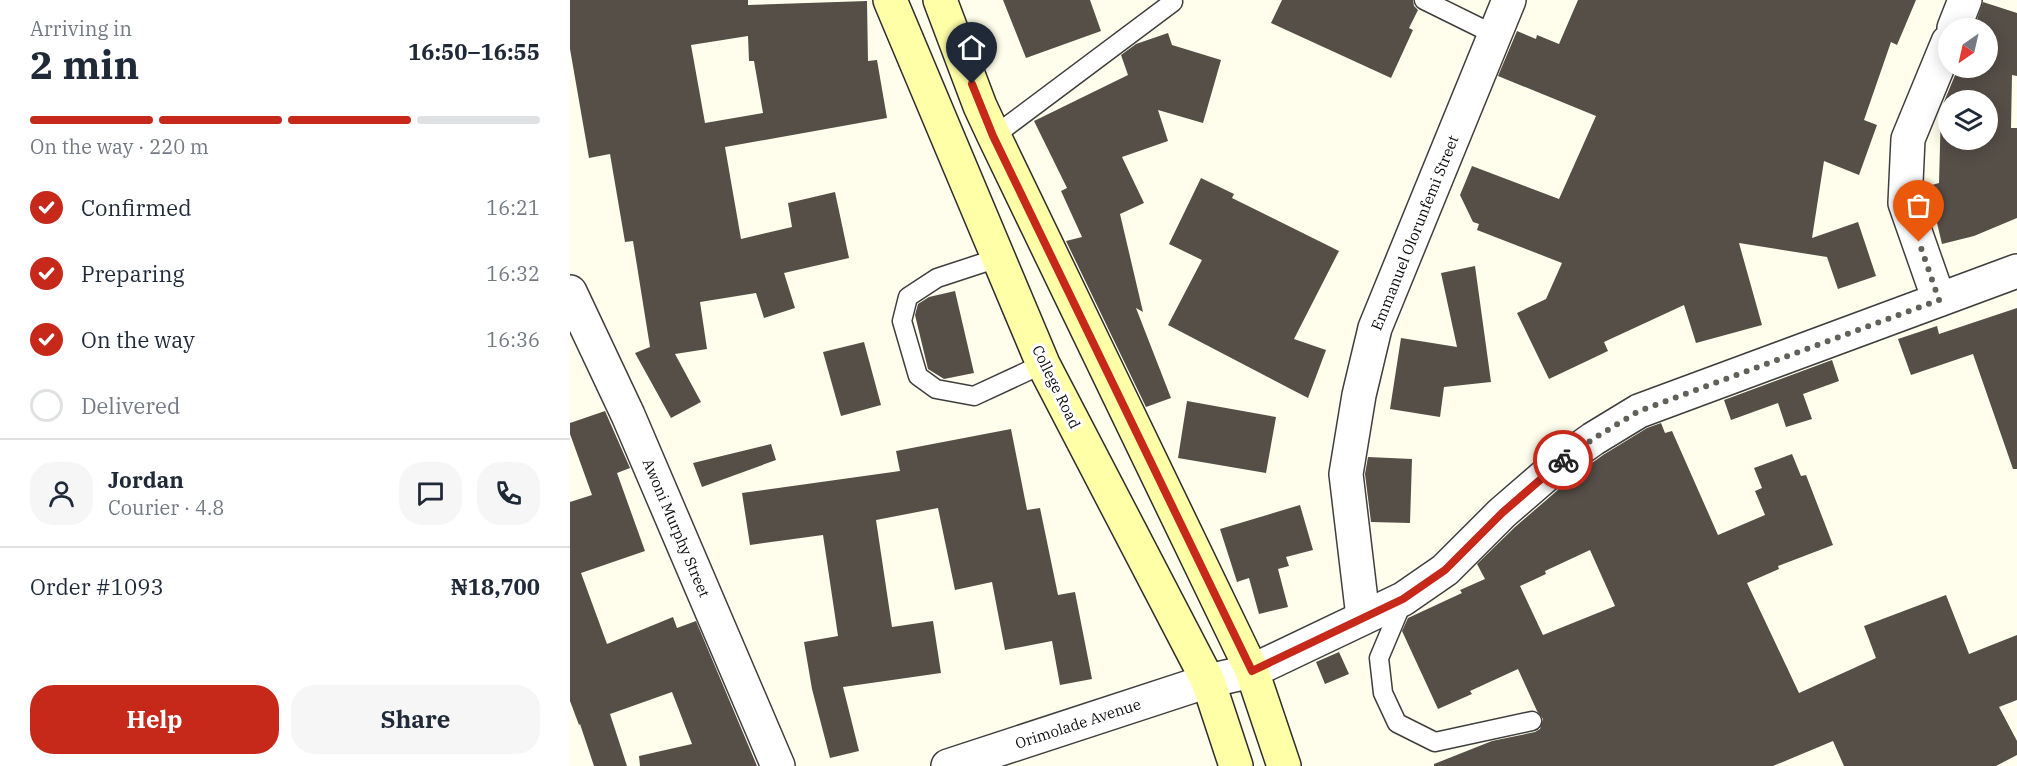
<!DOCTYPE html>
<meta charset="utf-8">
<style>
:root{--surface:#fff;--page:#f6f6f7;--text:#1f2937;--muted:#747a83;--line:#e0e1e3;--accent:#c6281a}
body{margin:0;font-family:"IBM Plex Serif",serif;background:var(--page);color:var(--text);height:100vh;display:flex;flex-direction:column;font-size:22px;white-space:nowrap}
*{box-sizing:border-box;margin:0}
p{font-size:20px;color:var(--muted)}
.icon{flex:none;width:33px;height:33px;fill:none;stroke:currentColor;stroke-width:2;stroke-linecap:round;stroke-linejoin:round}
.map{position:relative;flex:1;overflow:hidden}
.details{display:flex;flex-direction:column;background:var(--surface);width:570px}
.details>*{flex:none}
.needle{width:39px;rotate:214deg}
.controls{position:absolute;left:1368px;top:18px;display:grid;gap:12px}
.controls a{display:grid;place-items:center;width:60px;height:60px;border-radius:50%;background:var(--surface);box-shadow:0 3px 15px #0003;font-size:30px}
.pin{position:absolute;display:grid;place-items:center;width:51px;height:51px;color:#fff;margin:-62px -26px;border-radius:50% 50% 50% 0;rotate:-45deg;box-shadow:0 0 6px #0007}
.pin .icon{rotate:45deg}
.courier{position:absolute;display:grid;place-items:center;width:60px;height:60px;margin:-30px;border:4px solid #c6281a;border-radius:50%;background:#fff;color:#222;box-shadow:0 2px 8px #0007}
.head em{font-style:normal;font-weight:800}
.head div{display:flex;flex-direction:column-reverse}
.head{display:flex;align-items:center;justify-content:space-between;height:102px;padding:0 30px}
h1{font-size:39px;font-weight:800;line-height:45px}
.bar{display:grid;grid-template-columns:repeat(4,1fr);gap:9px 6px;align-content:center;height:72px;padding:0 30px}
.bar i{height:8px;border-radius:4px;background:var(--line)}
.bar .current{background:var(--accent)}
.bar p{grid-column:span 4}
.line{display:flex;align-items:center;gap:15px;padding:0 30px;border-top:2px solid var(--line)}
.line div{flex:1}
.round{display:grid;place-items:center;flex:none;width:63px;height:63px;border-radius:24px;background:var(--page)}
ol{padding:0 30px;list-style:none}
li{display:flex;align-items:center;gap:18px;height:66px}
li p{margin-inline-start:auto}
li .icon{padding:6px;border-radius:50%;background:var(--accent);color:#fff;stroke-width:4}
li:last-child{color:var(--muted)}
li i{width:33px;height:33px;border:3px solid var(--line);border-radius:50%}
.button{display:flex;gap:12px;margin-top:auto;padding:12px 30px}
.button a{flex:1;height:69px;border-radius:24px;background:var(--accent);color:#fff;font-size:24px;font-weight:800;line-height:69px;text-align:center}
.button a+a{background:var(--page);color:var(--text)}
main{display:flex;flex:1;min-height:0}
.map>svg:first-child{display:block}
.building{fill:#564f48;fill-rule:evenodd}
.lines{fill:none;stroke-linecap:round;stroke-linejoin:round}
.lane-casing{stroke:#3f3f3f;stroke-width:21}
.street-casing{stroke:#3f3f3f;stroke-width:36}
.secondary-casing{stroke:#2e2e2e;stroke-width:36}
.lane{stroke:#fff;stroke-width:18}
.street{stroke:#fff;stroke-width:33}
.secondary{stroke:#feffa7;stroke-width:33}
.done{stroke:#61615a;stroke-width:6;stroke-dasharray:0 10.8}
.route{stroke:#c6281a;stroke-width:8}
.labels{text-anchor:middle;stroke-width:6;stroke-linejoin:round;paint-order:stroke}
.street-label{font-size:15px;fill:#0c0c0c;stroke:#fff}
</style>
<main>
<section class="details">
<div class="head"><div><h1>2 min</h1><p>Arriving in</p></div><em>16:50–16:55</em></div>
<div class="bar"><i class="current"></i><i class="current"></i><i class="current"></i><i></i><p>On the way · 220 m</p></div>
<ol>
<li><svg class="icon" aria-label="check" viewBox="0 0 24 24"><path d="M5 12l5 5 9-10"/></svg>Confirmed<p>16:21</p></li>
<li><svg class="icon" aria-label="check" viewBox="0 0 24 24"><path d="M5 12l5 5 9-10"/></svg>Preparing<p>16:32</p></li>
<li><svg class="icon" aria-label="check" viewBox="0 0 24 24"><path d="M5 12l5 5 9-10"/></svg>On the way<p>16:36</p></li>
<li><i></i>Delivered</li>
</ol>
<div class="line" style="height:108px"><a class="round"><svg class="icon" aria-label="person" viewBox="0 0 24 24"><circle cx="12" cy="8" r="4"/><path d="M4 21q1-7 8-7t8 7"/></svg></a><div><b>Jordan</b><p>Courier · 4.8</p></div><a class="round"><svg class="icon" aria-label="chat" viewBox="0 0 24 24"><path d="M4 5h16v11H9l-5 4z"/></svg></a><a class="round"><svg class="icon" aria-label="phone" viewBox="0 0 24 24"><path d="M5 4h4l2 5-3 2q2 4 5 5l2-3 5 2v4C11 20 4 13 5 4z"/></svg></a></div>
<div class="line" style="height:78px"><div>Order #1093</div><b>₦18,700</b></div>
<div class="button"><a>Help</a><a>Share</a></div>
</section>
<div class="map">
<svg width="1447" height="766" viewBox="0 0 1447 766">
<rect width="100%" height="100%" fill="#fffeec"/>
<path class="building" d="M0,0h178v5l119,-4 1,60 9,-1 10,58 -162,29 16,92 51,-12 -4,-24 47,-11 14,66 -65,15 11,35 -31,10 -8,-25 -56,9 7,47 -32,5 26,48 -30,16 -36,-65 15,-6 -17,-106 -8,1 -15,-88 -21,4 -19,-109zM178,36l1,25h5l9,52 -58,10 -14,-78z
M433,0h87l11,31 -75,27z
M712,0h131l1,6 4,4 -9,18 4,2 -22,48 -120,-55z
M1008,0h338l-19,45 -6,-3 -27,78 13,5 -18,50 -35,-14 -12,77 46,-16 18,54 -38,13 -11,-32 -88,-14 23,82 -66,18 -12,-38 -80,37 4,9 -59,28 -32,-66 29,-14 16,-36 -85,-33 2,-6 -6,-2 -13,-27 12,-29 87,33 37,-83 -98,-40 19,-45 19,8 1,-4 22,9z
M1413,2l34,11v63l-5,-1 -1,53h6v90l-43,18 -32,8 -10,-42 -8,-3 1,-12 14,-4 2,-74 17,-41h30v-40h-14zM1378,100h40v40h-40z
M598,33l4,12 49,15 -18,63 -45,-13 10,31 -46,16 22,46 -24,11 23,98 -7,-4 35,90 -25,9 -80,-166 16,-4 -21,-46 6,-3 -33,-67 94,-46 -7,-20 15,-11z
M631,178l33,16 -2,4 107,53 -45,88 32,11 -18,48 -140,-73 34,-65 -33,-16z
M905,266l16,116 -47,5 -4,30 -50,-8 11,-71 56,9 -16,-74z
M385,291l19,82 -30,6 -16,-10 -13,-54 3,-11 11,-7z
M1447,308v161h-4l-40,-115 -62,21 -13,-36 39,-13 2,8z
M294,342l17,63 -40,11 -18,-64z
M1262,360l7,21 -36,13 9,25 -26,8 -8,-24 -47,17 -7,-20z
M617,401l89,16 -10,56 -88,-15z
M35,411l25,57 -13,5 28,78 -64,22 26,71 66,-27 4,11 19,-7 61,145h-117l-1,-10 53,-12 -20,-52 -62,22 17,52h-33l-14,-42 -1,1 -9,-24v-199l22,-7 -22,-61v-11z
M1091,423l4,10 7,-2 46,104 47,-20 -10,-24 7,-3 -8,-20 38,-14 9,22 5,-1 27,70 -55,21 1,3 -32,14 52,110 77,-35 -12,-32 82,-31 23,59 48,-19v65l-18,7 18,34v14l-21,11h-152l-11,-25 -60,25h-339v-2l58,-23 43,-9 5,-3 3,-10 -6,-8 -19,-42 -48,22 2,3 -34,15 -36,-78 6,-13 54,-25 -2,-3 25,-11 -8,-15 38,-37 58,-50 30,-22 44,-27zM1020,550l25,56 -72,29 -23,-49 26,-12 -1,-3z
M441,429l16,81 13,-2 18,87 17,-3 17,87 -32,6 -8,-44 -47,9 -13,-68 -37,8 -17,-82 -62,12 16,107 41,-6 8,52 -98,14 16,64 -29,7 -18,-69 -8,-47 34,-6 -15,-101 -73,10 -8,-52 158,-22 -4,-20z
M201,444l5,16 -74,27 -9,-24z
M798,457l44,2 -2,64 -39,-1 -6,-48z
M730,505l13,45 -27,7 3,9 -11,3 10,38 -29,7 -10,-36 -12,4 -17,-53z
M769,652l10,22 -24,10 -9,-22z"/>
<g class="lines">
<g class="lane-casing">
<path id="lane" d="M854,0l71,35
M424,136l179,-134
M428,258l-61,20 -29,19 -6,24 16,55 18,13 38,7 69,-32
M833,601l-24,57 4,35 14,30 38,19 97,-21"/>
</g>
<g class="street-casing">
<path id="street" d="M1384,28l11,-28
M0,292l58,123 150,351
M1369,300l-34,-97 3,-64 40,-97
M793,617l-17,-143 13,-79 16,-67 134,-328
M378,766l260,-85 44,-10 151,-72 42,-29 57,-57 59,-51 32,-23 46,-28 378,-140"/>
</g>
<g class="secondary-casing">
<path id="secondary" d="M320,0l153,364 165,317 28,85
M370,0l40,106 14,30 258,535 32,95"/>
</g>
<use href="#lane" class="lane"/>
<use href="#street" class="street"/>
<use href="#secondary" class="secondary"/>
</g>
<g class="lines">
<path class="done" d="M993,460l30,-21 46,-28 300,-111 -20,-58"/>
<path class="route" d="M402,84l21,52 259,535 151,-72 42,-29 57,-57 61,-53"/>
</g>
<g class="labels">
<g class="street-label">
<text transform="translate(845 233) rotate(-68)" y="5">Emmanuel Olorunfemi Street</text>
<text transform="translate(486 387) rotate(64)" y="5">College Road</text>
<text transform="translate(106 528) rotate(67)" y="5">Awoni Murphy Street</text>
<text transform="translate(508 724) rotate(-18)" y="5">Orimolade Avenue</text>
</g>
</g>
</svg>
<div class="controls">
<a><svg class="needle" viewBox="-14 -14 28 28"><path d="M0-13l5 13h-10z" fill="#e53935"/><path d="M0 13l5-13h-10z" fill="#747a83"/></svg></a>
<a><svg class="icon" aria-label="layers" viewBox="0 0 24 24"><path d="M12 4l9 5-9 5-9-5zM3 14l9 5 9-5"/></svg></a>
</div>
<div class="pin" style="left:1349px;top:242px;background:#ea580c"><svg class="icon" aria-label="bag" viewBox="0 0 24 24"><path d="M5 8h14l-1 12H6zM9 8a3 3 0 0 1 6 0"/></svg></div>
<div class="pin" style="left:402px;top:84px;background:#1f2937"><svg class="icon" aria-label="home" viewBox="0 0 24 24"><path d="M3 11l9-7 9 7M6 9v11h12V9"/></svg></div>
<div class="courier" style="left:993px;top:460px"><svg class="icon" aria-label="bike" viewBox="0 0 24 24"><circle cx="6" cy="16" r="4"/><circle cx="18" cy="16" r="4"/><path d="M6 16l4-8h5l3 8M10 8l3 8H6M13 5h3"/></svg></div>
</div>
</main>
